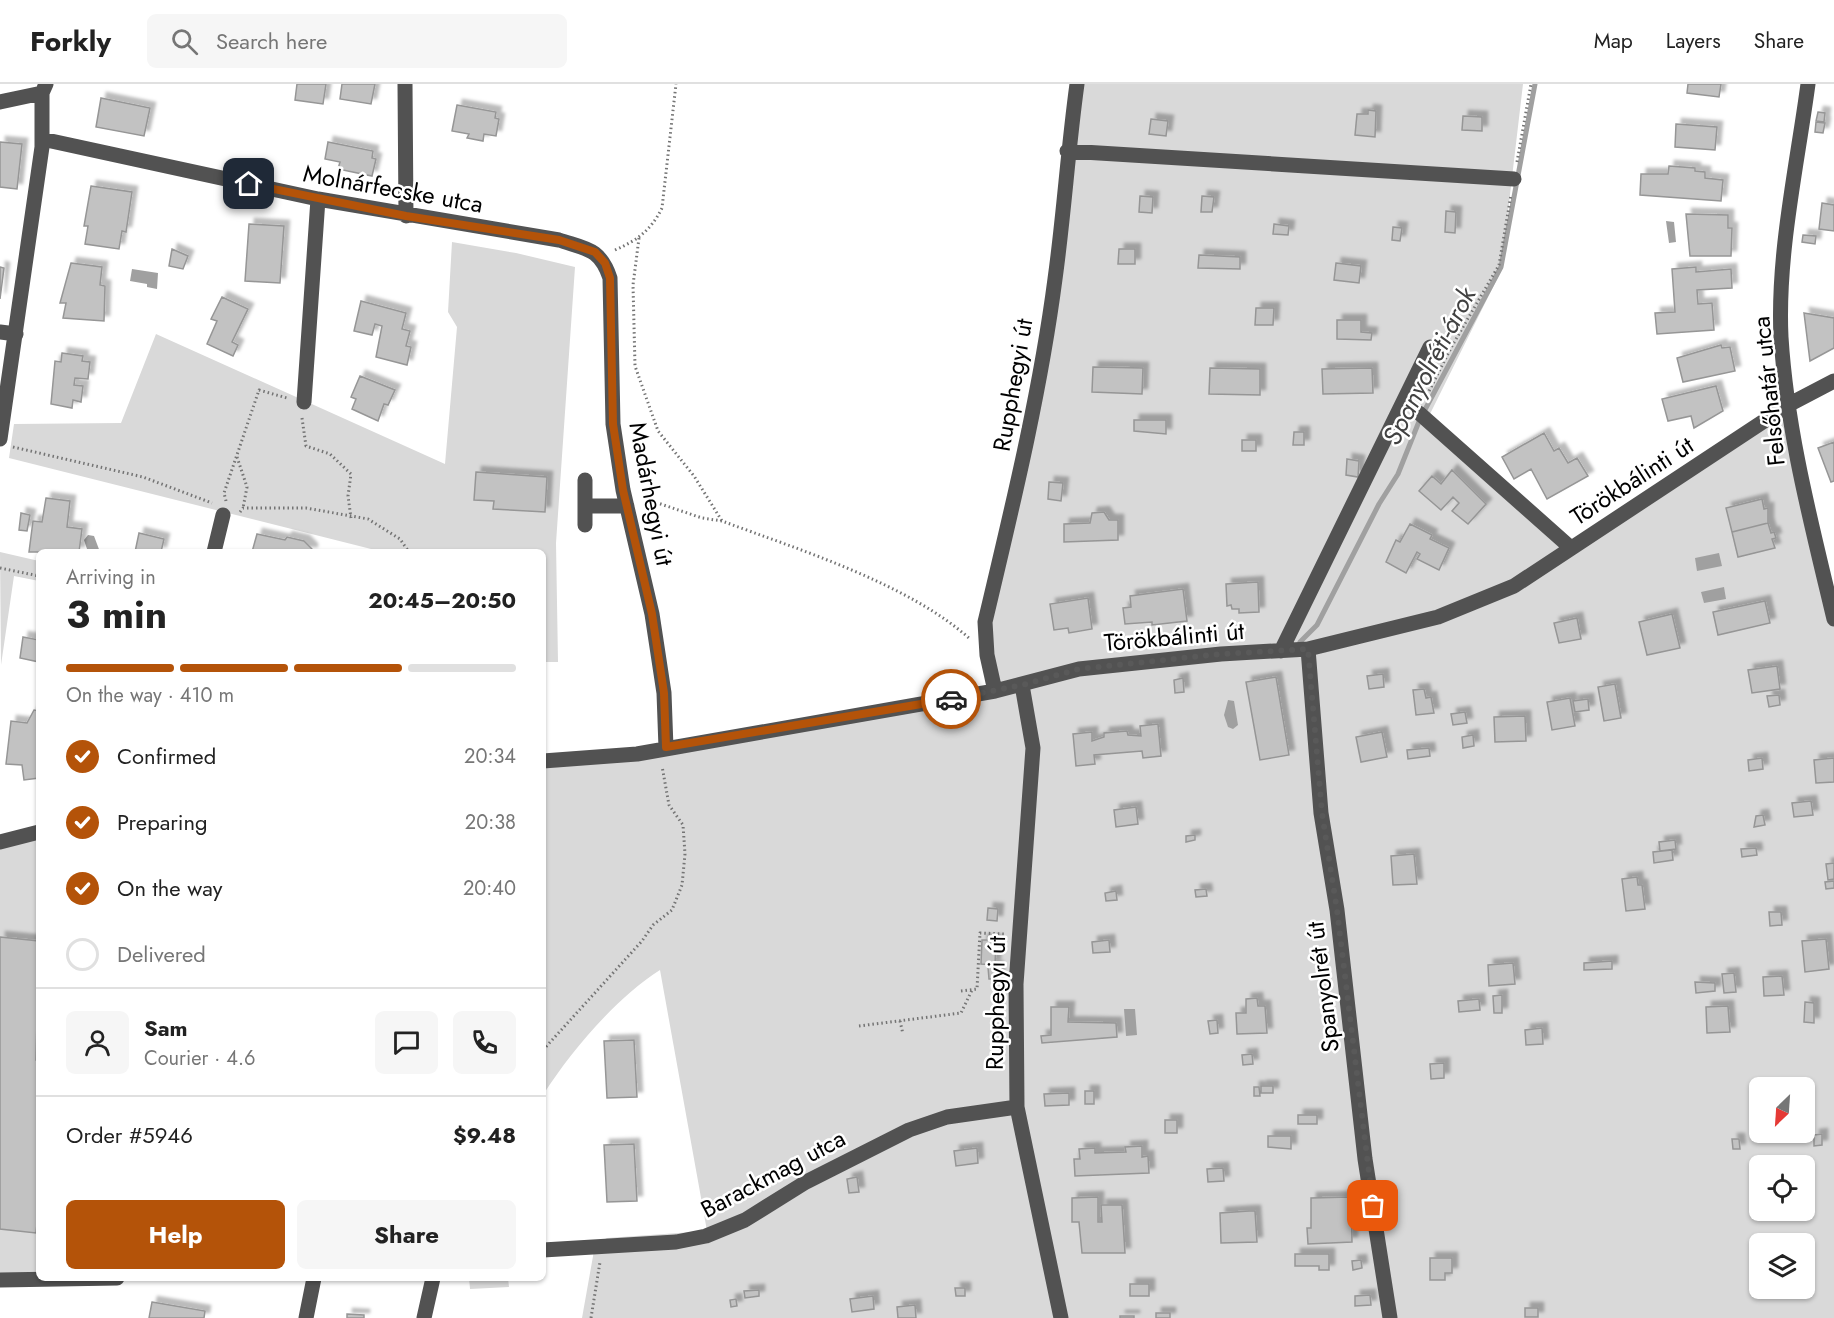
<!DOCTYPE html>
<meta charset="utf-8">
<style>
:root{--surface:#fff;--page:#f6f6f6;--text:#222;--muted:#767676;--line:#e0e0e0;--accent:#b45309}
body{margin:0;font-family:Jost,sans-serif;background:var(--page);color:var(--text);height:100vh;display:flex;flex-direction:column;font-size:22px;white-space:nowrap}
*{box-sizing:border-box;margin:0}
p{font-size:20px;color:var(--muted)}
.icon{flex:none;width:33px;height:33px;fill:none;stroke:currentColor;stroke-width:2;stroke-linecap:round;stroke-linejoin:round}
.map{position:relative;flex:1;overflow:hidden}
.details{position:absolute;left:36px;top:465px;width:510px;height:732px;display:flex;flex-direction:column;background:var(--surface);border-radius:9px;box-shadow:0 2px 4px #0004}
.details>*{flex:none}
.needle{width:39px;rotate:205deg}
.fabs{position:absolute;left:1749px;top:993px;display:grid;gap:12px}
.fabs a{display:grid;place-items:center;width:66px;height:66px;border-radius:9px;background:var(--surface);box-shadow:0 2px 4px #0004;font-size:30px}
.pin{position:absolute;display:grid;place-items:center;width:51px;height:51px;color:#fff;margin:-26px;border-radius:12px;box-shadow:0 3px 9px #0006}
.courier{position:absolute;display:grid;place-items:center;width:60px;height:60px;margin:-30px;border:4px solid #b45309;border-radius:50%;background:#fff;color:#222;box-shadow:0 2px 8px #0007}
.overview em{font-style:normal;font-weight:700}
.overview div{display:flex;flex-direction:column-reverse}
.overview{display:flex;align-items:center;justify-content:space-between;height:102px;padding:0 30px}
h1{font-size:39px;font-weight:700;line-height:45px}
.bar{display:grid;grid-template-columns:repeat(4,1fr);gap:9px 6px;align-content:center;height:72px;padding:0 30px}
.bar i{height:8px;border-radius:4px;background:var(--line)}
.bar .current{background:var(--accent)}
.bar p{grid-column:span 4}
.line{display:flex;align-items:center;gap:15px;padding:0 30px;border-top:2px solid var(--line)}
.line div{flex:1}
.round{display:grid;place-items:center;flex:none;width:63px;height:63px;border-radius:9px;background:var(--page)}
ol{padding:0 30px;list-style:none}
li{display:flex;align-items:center;gap:18px;height:66px}
li p{margin-inline-start:auto}
li .icon{padding:6px;border-radius:50%;background:var(--accent);color:#fff;stroke-width:4}
li:last-child{color:var(--muted)}
li i{width:33px;height:33px;border:3px solid var(--line);border-radius:50%}
.primary-button{display:flex;gap:12px;margin-top:auto;padding:12px 30px}
.primary-button a{flex:1;height:69px;border-radius:9px;background:var(--accent);color:#fff;font-size:24px;font-weight:700;line-height:69px;text-align:center}
.primary-button a+a{background:var(--page);color:var(--text)}
header{display:flex;align-items:center;gap:36px;box-sizing:border-box;height:84px;padding:0 30px;background:var(--surface);border-bottom:2px solid var(--line)}
header strong{font-size:28px}
nav{display:flex;gap:33px;margin-inline-start:auto;font-size:21px}
.search{width:420px;height:54px;background:var(--page);display:flex;align-items:center;gap:15px;box-sizing:border-box;padding:0 21px;border-radius:9px;color:var(--muted);font-size:22px}
.map>svg:first-child{display:block}
.green{fill:#d9d9d9;fill-rule:evenodd}
.water{fill:#a0a0a0}
.lines{fill:none;stroke-linecap:round;stroke-linejoin:round}
.stream{stroke:#a0a0a0;stroke-width:5}
.building{fill:#c2c2c2;stroke:#969696;stroke-width:1.5;filter:url(#shadow)}
.path{stroke:#747474;stroke-width:3;stroke-dasharray:1.5 3;stroke-linecap:butt}
.minor{stroke:#525252;stroke-width:15}
.done{stroke:#595959;stroke-width:6;stroke-dasharray:0 10.8}
.route{stroke:#b45309;stroke-width:8}
.labels{text-anchor:middle;stroke-width:5;stroke-linejoin:round;paint-order:stroke}
.street-label{font-size:24px;fill:#000;stroke:#fff}
.water-label{font-size:26px;font-style:italic;fill:#414141;stroke:#fff}
</style>
<header>
<strong>Forkly</strong>
<div class="search"><svg class="icon" aria-label="search" viewBox="0 0 24 24"><circle cx="10" cy="10" r="6"/><path d="M15 15l6 6"/></svg>Search here</div>
<nav><a>Map</a><a>Layers</a><a>Share</a></nav>
</header>
<div class="map">
<svg width="1834" height="1234" viewBox="0 0 1834 1234">
<defs>
<filter id="shadow"><feDropShadow dx="5.5" dy="-5.5" stdDeviation="1.5" flood-color="#0004"/></filter>
</defs>
<rect width="100%" height="100%" fill="#fff"/>
<path class="green" d="M1077,0h446l-22,187 -72,145 142,125 219,-137 44,215v699h-1252l13,-73 12,-7 100,-7 -47,-261c-44,28 -89,81 -117,125v-334l94,-7 358,-63 -10,-69 39,-167zM1760,1004h44v44h-44zM1760,1082h44v44h-44zM1760,1160h44v44h-44z
M452,158l64,11 59,14 -19,276 2,119h-15v-110h-160l-374,-94 5,-34 107,-1 35,-89 289,130 12,-137 -9,-15z
M0,468l39,9v20l-25,-5 -13,89z
M39,748v446l-39,2v-438z
M469,1194h39l1,9 -39,2z"/>
<path class="water" d="M1666,137l8,1 2,20 -7,1z
M132,185l26,4 -1,16 -10,-2v-3l-17,-3z
M88,451l6,1 6,16h-12l-4,-12z
M1719,469l3,13 -25,5 -2,-13z
M1724,503l2,12 -22,4 -3,-11z
M1228,616l6,1 4,24 -5,4 -5,-2 -4,-12z
M1124,925h11l2,26 -11,1z"/>
<g class="lines">
<path class="stream" d="M1300,558l17,-17 62,-121 19,-30 22,-55 81,-152 34,-183"/>
</g>
<path class="building" d="M297,0h29l-3,20 -28,-4z
M342,0h33l-4,20 -31,-5z
M1688,0h33l-2,13 -32,-4z
M101,14l49,10 -6,28 -48,-9z
M457,21l39,7 -1,6 4,1 -3,17 -12,-2 -1,7 -16,-3 2,-4 -17,-3z
M1368,26l8,1 -1,26 -20,-2 2,-21h11z
M1818,28l7,1 -1,9 -8,-1z
M1463,32l19,1v14l-20,-1z
M1151,35l17,2 -2,15 -17,-2z
M1816,38l9,1 -2,10 -8,-1z
M1676,40l41,3 -2,23 -40,-3z
M0,58l22,2 -5,45 -17,-2z
M328,58l45,9 -1,7 4,1 -4,17 -34,-7 2,-7 -15,-3z
M1669,82l26,2v3l10,1v6l18,2 -2,21 -81,-6 1,-21h27z
M91,102l41,6 -6,40 -4,-1 -3,18 -34,-5 3,-18h-4z
M1140,112l13,1 -1,16 -13,-1z
M1202,112l12,1 -2,15h-11z
M1822,119l12,2v26l-15,-2z
M1446,127l10,1 -1,21 -10,-1z
M1686,130l42,1v13h4l-1,28h-41z
M249,140l35,2 -4,57 -35,-2z
M1274,140l15,2 -1,9 -15,-1z
M1393,143l9,1 -2,13 -8,-1z
M1803,151l13,1 -1,8 -13,-2z
M172,165l16,7 -5,13 -14,-3z
M1119,165h16v15h-17z
M1199,171l41,2v12l-42,-1z
M71,179l31,4 -2,18 5,1 -1,35 -41,-3 3,-15h-6z
M1336,179l25,3 -2,17 -25,-3z
M0,183l4,1 -4,31z
M1696,183v5l35,-3 1,19 -35,2 1,14 14,-1 2,27 -57,4 -2,-21 20,-1 -3,-43z
M222,213l26,12 -16,33 6,3 -5,11 -26,-12 10,-23 -6,-2z
M361,217l45,12 -4,16 8,2 -4,15 5,1 -4,18 -31,-8 6,-31 -7,-2 -3,11 -18,-4z
M1256,224h18l-1,17h-18z
M1804,229l30,5v30l-24,13z
M1337,236h24v12l11,1 -1,7 -34,-1z
M1721,261l1,3 8,-1 5,24 -52,11 -6,-24z
M62,269l21,3 -1,5 8,1 -2,17 -13,-1 -1,7 9,1 -2,16 -8,-2 -1,8 -21,-4 4,-43 6,1z
M1093,283l50,1 -1,26 -50,-2z
M1210,284l50,1v26l-51,-1z
M1372,284l1,25 -50,1 -1,-25z
M360,292l35,14 -7,15 -4,-1 -6,17 -26,-12 4,-10 -5,-2z
M1716,302l7,25 -29,17 -3,-12 -23,5 -6,-22z
M1134,336h32v14l-32,-3z
M1294,348h10v13h-11z
M1544,349l10,18 5,-3 9,15 9,-5 11,18 -41,23 -16,-30 -17,10 -12,-22z
M1242,356h14v11h-14z
M1834,358v39l-3,1 -13,-34z
M1347,375l12,2 -1,16 -12,-2z
M1452,386l34,34 -18,20 -16,-13 7,-8 -6,-6 -12,13 -22,-19 13,-15 9,8z
M476,388l71,5 -2,35 -52,-3 1,-8 -20,-1z
M1049,398l14,1 -2,18 -13,-2z
M46,414l24,3 -3,26 15,2 -3,23h-50l4,-31 9,1z
M1762,415l2,10 4,-1v15l-36,9 -6,-24z
M1104,428l5,8h9v20l-54,2v-18l26,-1 2,-10z
M21,429l9,2 -3,16 -8,-1z
M1768,439l3,10 3,-1 2,6 -4,1 3,9 -37,9 -6,-25z
M1410,440l22,11 -2,4 19,9 -10,22 -22,-11 3,-5 -3,-2 -11,21 -20,-11 10,-22 4,2z
M139,449l25,6 -3,13h-26z
M257,450l28,6 2,-3 17,4 8,8v3h-60z
M1258,498l1,30 -20,1v-4h-7l-1,-4 -4,1 -1,-22z
M1183,505l4,32 -35,4v-3l-27,2 -2,-16 8,-1 -1,-11z
M1088,514l4,31 -23,4 -1,-5 -14,2 -4,-26z
M1765,517l5,22 -52,12 -5,-23z
M1672,530l8,34 -33,7 -8,-33z
M1577,534l4,21 -22,4 -5,-20z
M23,553l16,3v22l-19,-4z
M1777,582l3,23 -28,4 -4,-23z
M1383,590l1,13 -15,2 -2,-13z
M1276,593l13,78 -29,5 -14,-78z
M1183,594l1,14 -9,1 -1,-13z
M1615,600l6,34 -17,3 -6,-34z
M1424,605l2,9 5,-1 3,16 -18,2 -3,-25z
M1779,611l1,10 -11,2 -2,-11z
M1570,614l5,28 -23,4 -5,-28z
M1588,615l1,11 -14,2 -2,-11z
M34,626l5,1v67l-15,2 -2,-15 -16,-1 5,-43 16,2z
M1465,628l2,11 -14,2 -2,-11z
M1525,632l1,25 -31,1 -1,-25z
M1158,640l3,32 -18,2 -1,-7 -48,4 1,9 -19,2 -3,-32 19,-2v9l12,-4v-4l23,-2 1,4 13,1 -1,-10z
M1382,648l5,25 -26,5 -5,-25z
M1473,651l1,11 -11,2 -1,-11z
M1429,664l1,8 -22,3 -1,-9z
M1762,674l1,11 -14,2 -1,-11z
M1834,674v24l-18,1 -2,-23z
M1811,717l2,14 -19,2 -2,-14z
M1136,723l2,17 -22,3 -2,-17z
M1763,731l2,10 -11,2 2,-11z
M1195,751v5l-9,2v-6z
M1675,756l1,9 -16,2 -1,-9z
M1756,764l1,7 -15,2 -1,-8z
M1672,766l1,10 -19,3 -1,-11z
M1414,770l3,30 -24,1 -2,-29z
M1834,779v16l-6,1 -2,-16z
M1637,793l1,8h4l3,24 -19,2 -4,-32z
M1834,797v7l-8,1 -1,-7z
M1206,805l1,7 -11,1 -1,-7z
M1116,807l1,9 -11,1 -1,-8z
M988,824l10,1 -1,12 -10,-1z
M1769,828h12l1,13 -12,1z
M0,853l39,4 -3,119h3v145l-3,28 -36,-4z
M1826,855l3,30 -24,3 -3,-31z
M982,856h14l-1,25 -14,-1z
M1109,856l1,12 -17,1 -1,-11z
M1612,877v8l-28,1v-7z
M1513,879l2,21 -26,2 -1,-21z
M988,883h10l1,12h-10z
M1734,889l2,19 -12,1 -2,-19z
M1782,892l2,19 -20,1 -1,-19z
M1695,898l20,1v8l-19,2z
M1502,911v18h-8l-1,-17z
M1257,914l1,8h7l2,27 -30,1 -1,-21h10v-14z
M1479,915l1,11 -21,2 -1,-11z
M1805,918l9,1v20l-10,-1z
M1728,922l2,26 -23,1 -1,-26z
M1051,923h18l-1,15 48,1 1,14 -75,6 -1,-7 10,-1z
M1217,936l1,13 -8,1 -2,-13z
M1542,944l1,16 -17,1 -1,-15z
M634,956l3,57 -30,1 -3,-57z
M1252,970l1,10 -10,1 -1,-10z
M1444,979v15l-13,1 -1,-15z
M1261,1002h12v7h-12z
M1254,1003h5l1,9h-6z
M1085,1007h9v13h-9z
M1069,1009v12l-24,1 -1,-12z
M1298,1031h19v9h-19z
M1165,1036h12v13h-12z
M1822,1050v11l-8,1v-11z
M1268,1052h23v13l-23,-2z
M1732,1055h7l1,10h-7z
M634,1060l3,57 -30,1 -3,-57z
M1142,1062v11l6,-1 1,17 -74,3 -1,-17h6l-1,-10 16,-1v5l31,-1 -1,-5z
M977,1064l1,15 -22,3 -2,-15z
M1223,1084l1,13 -16,1 -1,-13z
M857,1093l2,15 -10,1 -2,-14z
M1098,1113v25h4l-1,-17h21l3,48h-43l-3,-31h-7v-24z
M1351,1113l1,45 -44,2 -1,-16h4v-30z
M1249,1127h6l2,31 -36,1 -1,-30z
M1295,1170h34v16h-10v-4h-24z
M1430,1174h22v15h-7v7h-15z
M1361,1176l1,8 -9,2 -1,-9z
M1130,1200h19v12h-19z
M955,1204h10v8h-9z
M759,1206v6l-14,2 -1,-7z
M1370,1211l1,10 -16,1v-10z
M873,1212l1,13 -22,3 -2,-13z
M736,1215l1,7 -6,1 -1,-7z
M152,1218l53,9 -1,7h-55z
M915,1221l1,13h-18l-1,-11z
M1525,1224h13v9h-13z
M1156,1229h14v5h-14z
M347,1230l17,1v3h-17z
M1120,1232h14v2h-14z"/>
<g class="lines">
<path class="path" d="M1517,78l14,-78
M639,154l-6,47 2,81 23,65 36,45 28,45
M615,166c23,-10 36,-20 47,-42l14,-124
M1425,315l27,-53 47,-81 12,-70
M302,334l4,28 24,8 21,20 -3,22 3,22
M13,363l130,30 69,26
M237,373l10,30 -4,21
M643,414l59,20 20,3c78,29 187,63 248,118
M226,417l-2,-8 35,-103 28,8
M240,428l3,-4h63l62,11 32,20 9,13
M0,484l39,8
M961,907l16,-2 3,-56 25,1
M900,937l3,13
M859,942l102,-13 11,-23
M543,966l99,-109 11,-16 19,-15 10,-25 3,-31 -2,-29 -14,-20 -7,-39
M591,1234l9,-56"/>
<path class="minor" d="M405,0l1,132
M1808,0c-11,82 -31,171 -27,253 6,96 31,189 53,282
M0,18l42,-9
M42,55l276,60 241,41c27,9 41,8 51,38l3,146 10,66 29,124 12,79 2,55
M1067,67l447,28
M0,248l16,2
M304,318l14,-203
M1419,329l152,135
M0,355l42,-292v-54l4,-9
M585,396v45
M585,422h42
M214,468l9,-37
M1308,565l13,164 16,97 28,249 25,159
M1281,567l149,-304
M1022,601l11,63 -17,236 1,123 44,211
M995,607l-8,-36 -2,-33c27,-114 55,-228 70,-343 9,-65 13,-130 22,-195
M543,677l94,-7 358,-63 84,-22 142,-15 87,-5 130,-32 76,-31 276,-182 44,-23
M0,758l39,-10
M543,1166l133,-8 30,-6 39,-16 61,-38 103,-52 38,-13 70,-10
M0,1196l117,-2
M306,1234l8,-40
M424,1234l9,-40"/>
</g>
<g class="lines">
<path class="done" d="M951,615l71,-14 57,-16 142,-15 87,-5 14,164 15,97 36,296"/>
<path class="route" d="M249,100l157,32 153,24 36,12 10,11 5,15 3,146 10,66 29,124 12,79 2,54 285,-48"/>
</g>
<g class="labels">
<g class="street-label">
<text transform="translate(393 105) rotate(10)" y="8">Molnárfecske utca</text>
<text transform="translate(1013 301) rotate(-80)" y="8">Rupphegyi út</text>
<text transform="translate(1769 307) rotate(-96)" y="8">Felsőhatár utca</text>
<text transform="translate(1632 397) rotate(-33)" y="8">Törökbálinti út</text>
<text transform="translate(651 410) rotate(79)" y="8">Madárhegyi út</text>
<text transform="translate(1174 553) rotate(-5)" y="8">Törökbálinti út</text>
<text transform="translate(1323 903) rotate(-97)" y="8">Spanyolrét út</text>
<text transform="translate(996 919) rotate(-89)" y="8">Rupphegyi út</text>
<text transform="translate(773 1090) rotate(-28)" y="8">Barackmag utca</text>
</g>
<g class="water-label">
<text transform="translate(1429 282) rotate(-63)" y="9">Spanyolréti-árok</text>
</g>
</g>
</svg>
<div class="fabs">
<a><svg class="needle" viewBox="-14 -14 28 28"><path d="M0-13l5 13h-10z" fill="#e53935"/><path d="M0 13l5-13h-10z" fill="#767676"/></svg></a>
<a><svg class="icon" aria-label="locate" viewBox="0 0 24 24"><circle cx="12" cy="12" r="6"/><path d="M12 2v4M12 18v4M2 12h4M18 12h4"/></svg></a>
<a><svg class="icon" aria-label="layers" viewBox="0 0 24 24"><path d="M12 4l9 5-9 5-9-5zM3 14l9 5 9-5"/></svg></a>
</div>
<div class="pin" style="left:1373px;top:1122px;background:#ea580c"><svg class="icon" aria-label="bag" viewBox="0 0 24 24"><path d="M5 8h14l-1 12H6zM9 8a3 3 0 0 1 6 0"/></svg></div>
<div class="pin" style="left:249px;top:100px;background:#1f2937"><svg class="icon" aria-label="home" viewBox="0 0 24 24"><path d="M3 11l9-7 9 7M6 9v11h12V9"/></svg></div>
<div class="courier" style="left:951px;top:615px"><svg class="icon" aria-label="car" viewBox="0 0 24 24"><path d="M5 17H2v-5l4-1 3-4h7l3 4 3 1v5h-3M9 17h6M6 11h13"/><circle cx="7" cy="17" r="2"/><circle cx="17" cy="17" r="2"/></svg></div>
<section class="details">
<div class="overview"><div><h1>3 min</h1><p>Arriving in</p></div><em>20:45–20:50</em></div>
<div class="bar"><i class="current"></i><i class="current"></i><i class="current"></i><i></i><p>On the way · 410 m</p></div>
<ol>
<li><svg class="icon" aria-label="check" viewBox="0 0 24 24"><path d="M5 12l5 5 9-10"/></svg>Confirmed<p>20:34</p></li>
<li><svg class="icon" aria-label="check" viewBox="0 0 24 24"><path d="M5 12l5 5 9-10"/></svg>Preparing<p>20:38</p></li>
<li><svg class="icon" aria-label="check" viewBox="0 0 24 24"><path d="M5 12l5 5 9-10"/></svg>On the way<p>20:40</p></li>
<li><i></i>Delivered</li>
</ol>
<div class="line" style="height:108px"><a class="round"><svg class="icon" aria-label="person" viewBox="0 0 24 24"><circle cx="12" cy="8" r="4"/><path d="M4 21q1-7 8-7t8 7"/></svg></a><div><b>Sam</b><p>Courier · 4.6</p></div><a class="round"><svg class="icon" aria-label="chat" viewBox="0 0 24 24"><path d="M4 5h16v11H9l-5 4z"/></svg></a><a class="round"><svg class="icon" aria-label="phone" viewBox="0 0 24 24"><path d="M5 4h4l2 5-3 2q2 4 5 5l2-3 5 2v4C11 20 4 13 5 4z"/></svg></a></div>
<div class="line" style="height:78px"><div>Order #5946</div><b>$9.48</b></div>
<div class="primary-button"><a>Help</a><a>Share</a></div>
</section>
</div>
